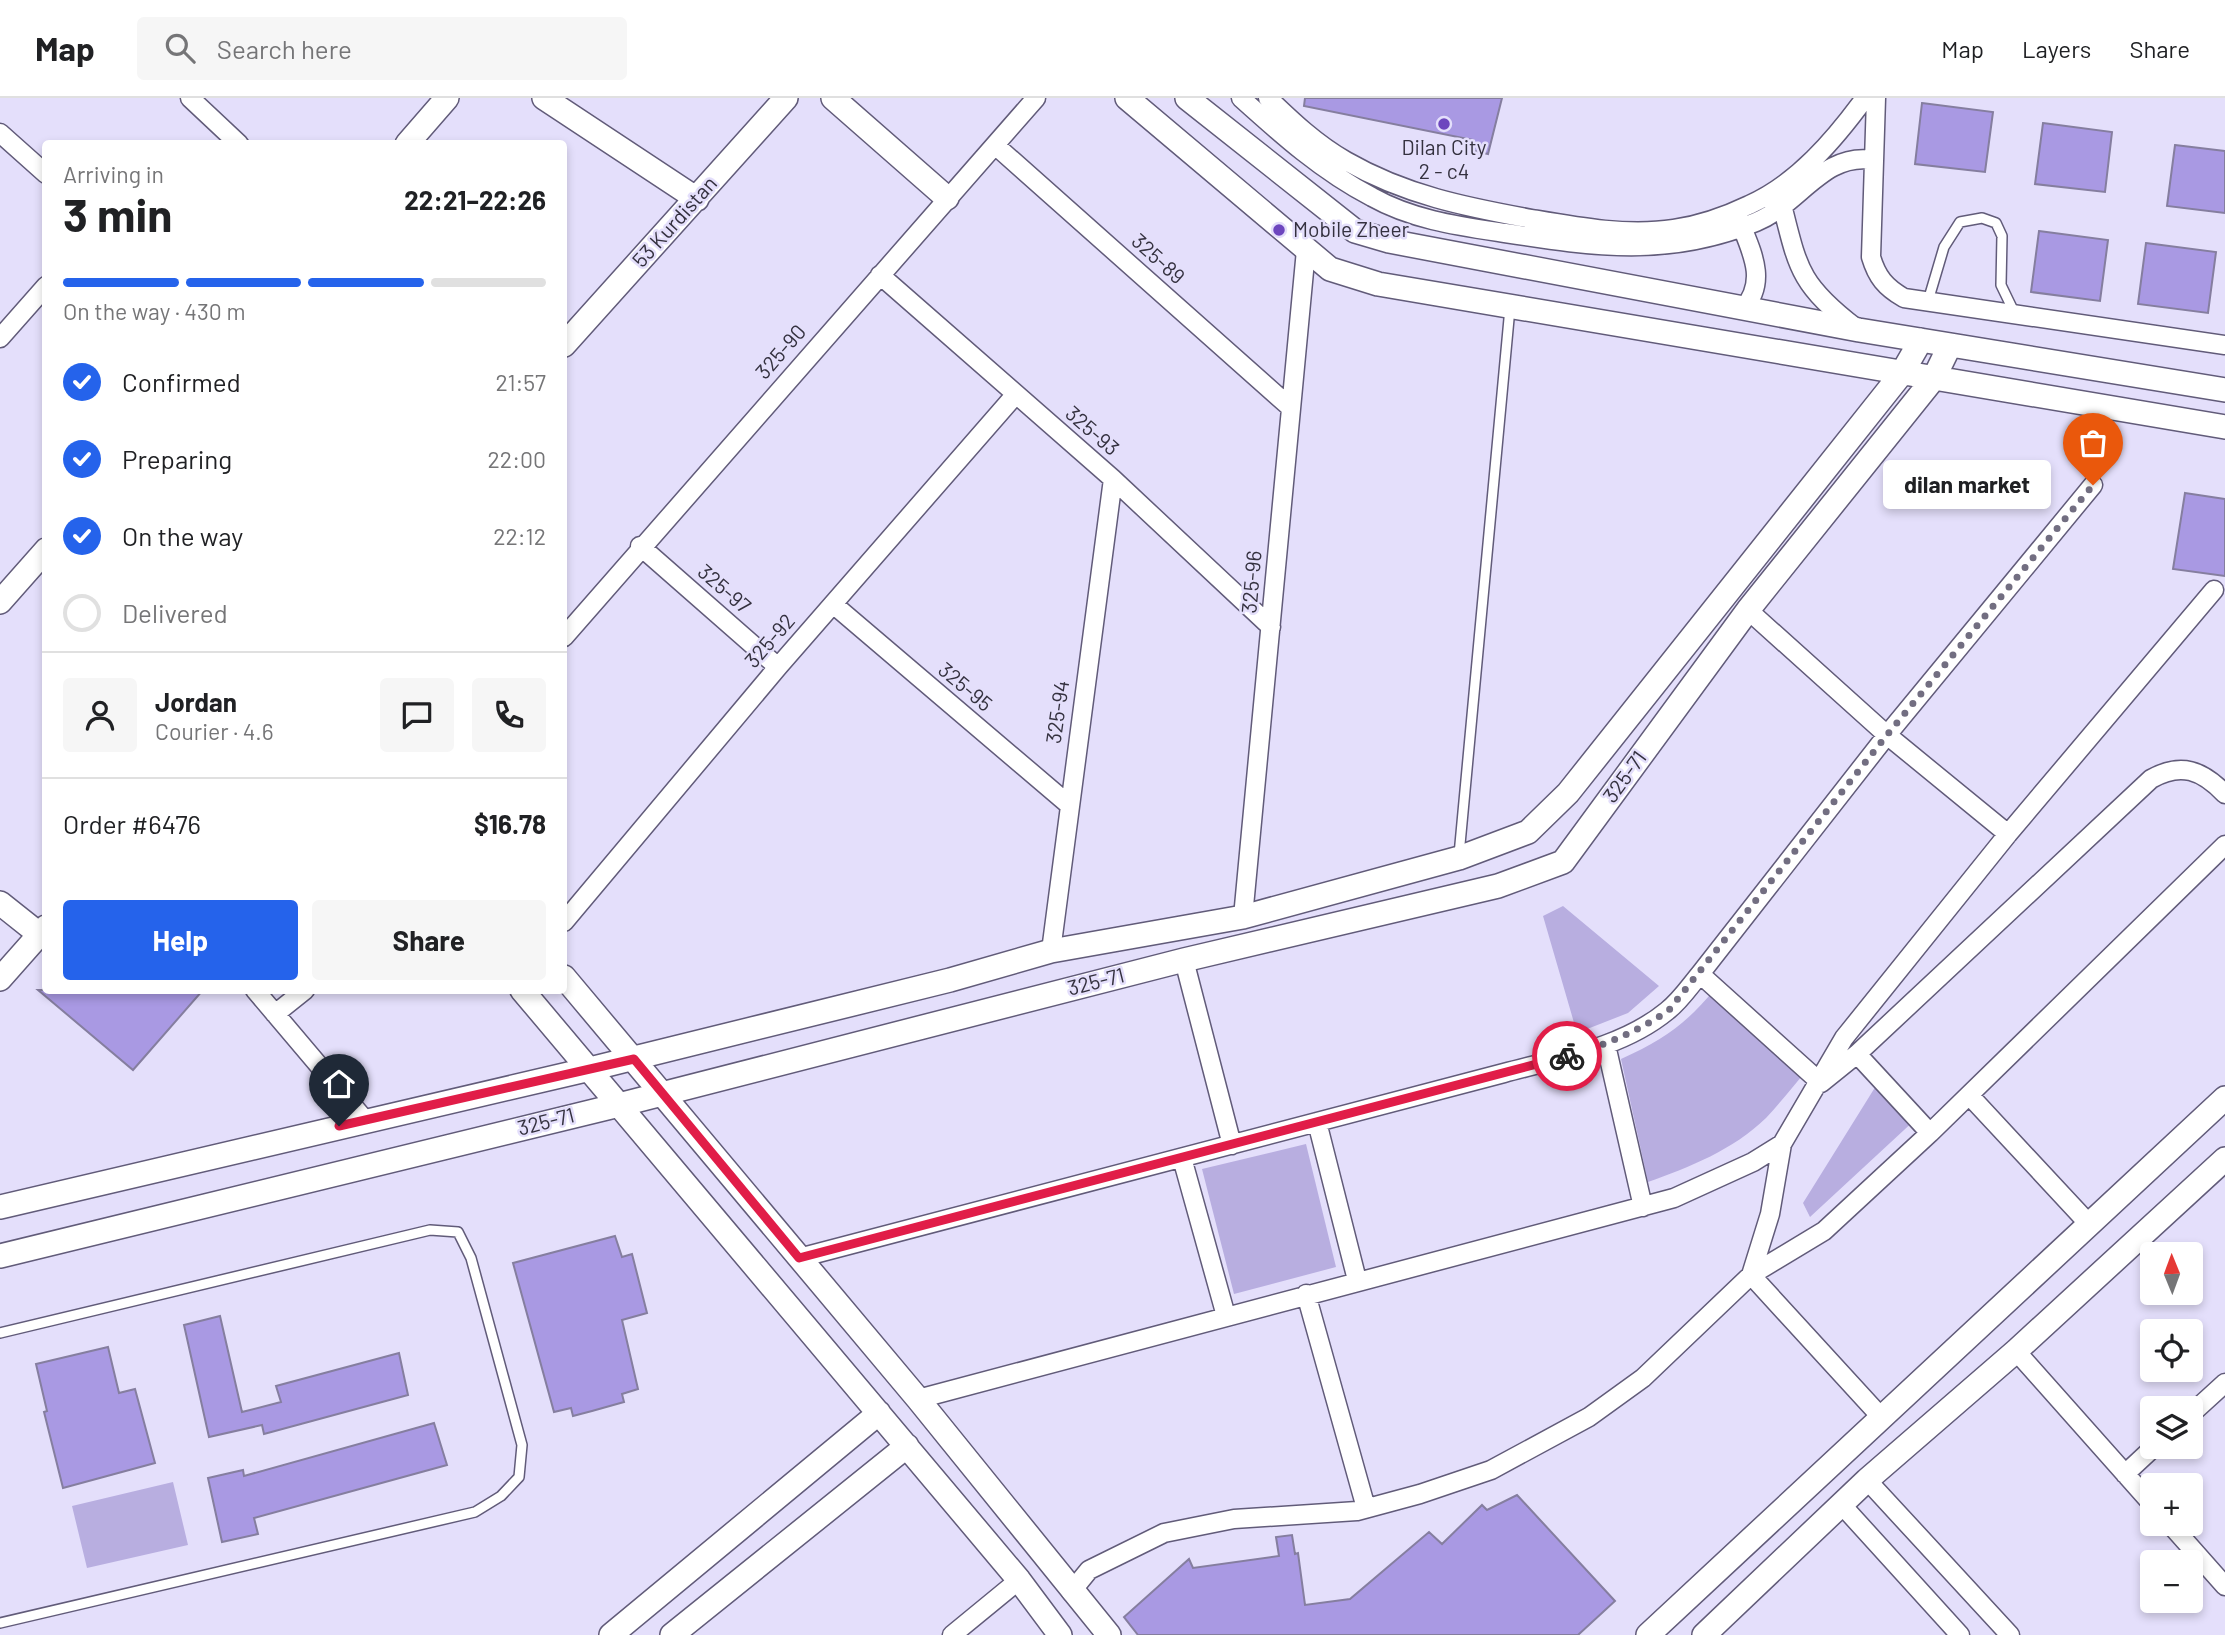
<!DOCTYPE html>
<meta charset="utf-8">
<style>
:root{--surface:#fff;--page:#f6f6f6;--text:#202124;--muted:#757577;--line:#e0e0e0;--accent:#2563eb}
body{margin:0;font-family:Barlow,sans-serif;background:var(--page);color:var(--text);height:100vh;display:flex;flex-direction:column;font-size:26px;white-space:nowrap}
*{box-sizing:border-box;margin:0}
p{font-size:23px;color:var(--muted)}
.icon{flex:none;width:38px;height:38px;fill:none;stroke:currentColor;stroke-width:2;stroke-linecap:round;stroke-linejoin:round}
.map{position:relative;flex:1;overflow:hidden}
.drawer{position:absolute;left:42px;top:42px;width:525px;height:854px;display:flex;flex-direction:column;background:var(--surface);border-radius:7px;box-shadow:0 4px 10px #0003}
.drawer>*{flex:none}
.needle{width:46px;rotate:359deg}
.buttons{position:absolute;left:2140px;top:1144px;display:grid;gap:14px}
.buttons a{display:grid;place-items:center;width:63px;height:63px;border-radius:7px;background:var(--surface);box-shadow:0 4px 10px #0003;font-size:35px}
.pin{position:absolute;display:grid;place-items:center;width:60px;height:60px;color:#fff;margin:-72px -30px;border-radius:50% 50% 50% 0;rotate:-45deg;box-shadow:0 0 7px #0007}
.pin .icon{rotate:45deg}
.courier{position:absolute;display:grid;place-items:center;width:70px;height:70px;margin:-35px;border:5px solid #e11d48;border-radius:50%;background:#fff;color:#222;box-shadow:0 2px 9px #0007}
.bubble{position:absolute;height:49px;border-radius:7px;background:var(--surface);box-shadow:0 4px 10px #0003;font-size:23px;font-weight:700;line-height:49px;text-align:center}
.headline em{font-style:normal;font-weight:700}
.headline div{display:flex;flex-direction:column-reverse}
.headline{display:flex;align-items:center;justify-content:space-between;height:119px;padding:0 21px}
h1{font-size:46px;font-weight:700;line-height:52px}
.bar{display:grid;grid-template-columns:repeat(4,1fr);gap:10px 7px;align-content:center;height:84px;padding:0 21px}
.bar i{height:9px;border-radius:5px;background:var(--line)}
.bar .on{background:var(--accent)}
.bar p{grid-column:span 4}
.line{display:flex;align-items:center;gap:18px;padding:0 21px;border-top:2px solid var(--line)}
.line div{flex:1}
.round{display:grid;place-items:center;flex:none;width:74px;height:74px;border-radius:7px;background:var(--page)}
ol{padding:0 21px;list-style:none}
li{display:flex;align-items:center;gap:21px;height:77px}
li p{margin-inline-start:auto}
li .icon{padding:7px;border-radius:50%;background:var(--accent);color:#fff;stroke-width:4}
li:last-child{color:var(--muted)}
li i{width:38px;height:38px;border:4px solid var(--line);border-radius:50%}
.button{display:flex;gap:14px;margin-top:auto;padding:14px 21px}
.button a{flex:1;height:80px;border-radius:7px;background:var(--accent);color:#fff;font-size:28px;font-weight:700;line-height:80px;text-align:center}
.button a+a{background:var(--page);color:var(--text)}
header{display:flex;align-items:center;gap:42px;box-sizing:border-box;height:98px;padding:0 35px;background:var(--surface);border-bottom:2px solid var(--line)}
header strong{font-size:33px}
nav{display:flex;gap:38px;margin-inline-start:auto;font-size:24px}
.search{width:490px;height:63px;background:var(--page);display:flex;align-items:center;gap:18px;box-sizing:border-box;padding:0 24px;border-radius:7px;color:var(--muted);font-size:26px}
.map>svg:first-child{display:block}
.green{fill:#b8aee0}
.building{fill:#a999e3;stroke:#857e9f;stroke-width:2}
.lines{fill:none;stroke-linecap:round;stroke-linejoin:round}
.lane-casing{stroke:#615b79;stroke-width:12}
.street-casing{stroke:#615b79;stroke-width:21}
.secondary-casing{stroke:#615b79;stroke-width:26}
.lane{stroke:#fff;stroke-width:9}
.street{stroke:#fff;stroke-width:18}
.secondary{stroke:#fff;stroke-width:23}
.done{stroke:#726e81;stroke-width:7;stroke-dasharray:0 12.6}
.route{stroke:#e11d48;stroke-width:9}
.poi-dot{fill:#6d46be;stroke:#e4dffb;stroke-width:2.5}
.labels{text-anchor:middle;stroke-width:5;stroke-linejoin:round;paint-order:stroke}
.poi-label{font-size:21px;fill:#34313f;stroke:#e4dffb}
.street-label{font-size:21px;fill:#34313f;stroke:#e4dffb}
</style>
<header>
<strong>Map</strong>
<div class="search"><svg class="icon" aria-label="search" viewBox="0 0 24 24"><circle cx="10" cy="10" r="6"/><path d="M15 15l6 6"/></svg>Search here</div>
<nav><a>Map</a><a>Layers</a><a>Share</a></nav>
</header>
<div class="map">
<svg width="2225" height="1537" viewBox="0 0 2225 1537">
<rect width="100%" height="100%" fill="#e4dffb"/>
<path class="green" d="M1563,808l96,80 -31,27 -51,20 -34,-117z
M1715,891l93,80c-14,16 -27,33 -42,49 -33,32 -76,49 -118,64l-27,-123c42,-19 64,-34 94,-70z
M1879,983l38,37 -107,99 -7,-14z
M1306,1046l30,123 -102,27 -32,-125z
M173,1384l15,63 -101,23 -15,-62z"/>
<path class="building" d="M1305,0h197l-14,56 -17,-4 2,-10 -169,-34z
M1922,5l71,9 -8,60 -70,-8z
M2043,25l69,9 -7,60 -70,-8z
M2175,47l50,6v62l-58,-7z
M2039,133l69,9 -8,61 -69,-9z
M2146,145l70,9 -8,61 -70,-9z
M2185,395l40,6v77l-52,-7z
M38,892h165l-70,80z
M615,1138l7,21 10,-3 15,59 -25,7 16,69 -16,5 2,8 -32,9 -19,5 -2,-8 -17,4 -41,-149z
M220,1218l22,96 39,-10 -5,-16 123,-33 9,42 -144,39 -2,-9 -53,12 -25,-112z
M108,1249l11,46 16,-4 20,74 -92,25 -19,-76 3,-1 -11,-47z
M434,1325l13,42 -193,53 4,16 -36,8 -14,-64 35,-8 1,6z
M1517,1397l98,106 -37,34h-440l-14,-18 65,-58 4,9 86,-12 -3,-19 16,-2 3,19 3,-1 7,52 45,-6 79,-67 13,12 40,-39 5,5z"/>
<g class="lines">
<g class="lane-casing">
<path id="lane" d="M1928,203l16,-54 16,-25 22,-4 14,5 6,13 -1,49 14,29
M1459,757l51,-547
M0,1235l430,-103 28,2 13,26 51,187 -3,32 -18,19 -26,16 -475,111"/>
</g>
<g class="street-casing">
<path id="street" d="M190,0l49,46
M1241,0c41,37 81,73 131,99 41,23 87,29 133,36 90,14 163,25 251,-11 44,-18 67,-70 117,-62
M1268,0c24,23 48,46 78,63 59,34 120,46 186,58 46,8 95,17 142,10 26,-4 52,-13 75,-24 48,-21 86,-66 116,-107
M1876,0l-5,159c6,20 14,30 33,41l321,47
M0,35l46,41
M995,47l296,263
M1780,99c18,70 17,86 76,131
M1738,119c12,32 31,63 5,92
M880,177l233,204 158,148
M0,240l46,-52
M640,448l138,121
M833,506l235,200
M1748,512l139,125 121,99
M564,539l472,-539
M1243,819l63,-667
M564,824l214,-255 238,-273
M1051,853l62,-472
M1184,862l48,185
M1700,876l121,109 36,-29 294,-275c30,-17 51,-9 74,15
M255,892l110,130
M275,916l30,-24
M1606,947l37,162
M1857,956l73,79
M1969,997l120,129
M1317,1024l40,158
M1182,1060l44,158
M799,1160l705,-185c55,-15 118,-25 163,-62 13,-10 23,-25 33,-37l187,-239 206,-250
M1306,1196l60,214
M2016,1253l136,153
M918,1301l756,-201 79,-36 29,-18
M2191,1316l34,-31
M1882,1320l-131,-143 73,-44 106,-98 295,-288
M2125,1376l29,-27
M1867,1382l143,155
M1841,1406l119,131
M2170,1426l55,62
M1071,1494l18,-22 75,-37 70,-14 123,-8 63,-17 71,-24 98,-53 54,-39 108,-103 19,-61 12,-70 62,-106 164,-204 206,-244
M952,1537l67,-55"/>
</g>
<g class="secondary-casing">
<path id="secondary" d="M544,0l153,101
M833,0l114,100
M1127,0l203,171 48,15 847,143
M1187,0l168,133 34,10 470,89 366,60
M407,46l40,-46
M564,247l222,-247
M0,504l46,-52
M0,805l39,31
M564,879l354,422 191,236
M0,881l46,-52
M522,892l497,590 41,55
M0,1109l590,-138 360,-89 101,-29 192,-34 216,-59 69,-26 40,-39 334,-420 19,-33
M0,1158l619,-151 565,-145 314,-74 65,-24 185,-252 186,-232 16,-33
M611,1537l268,-222
M672,1537l235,-189
M1648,1537l577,-537
M1704,1537l163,-155 149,-129 209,-192"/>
</g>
<use href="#lane" class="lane"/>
<use href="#street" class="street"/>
<use href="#secondary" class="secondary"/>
</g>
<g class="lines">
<path class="done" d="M1567,958c38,-11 70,-24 102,-46l218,-275 206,-250"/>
<path class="route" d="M339,1028l295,-67 165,199 768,-202"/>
</g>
<g class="poi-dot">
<circle cx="1444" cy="26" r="7"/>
<circle cx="1279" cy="132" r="7"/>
</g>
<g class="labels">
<g class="poi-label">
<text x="1444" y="57">Dilan City<tspan x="1444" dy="24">2 - c4</tspan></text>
<text x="1293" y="139" text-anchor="start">Mobile Zheer</text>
</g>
<g class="street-label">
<text transform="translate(675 124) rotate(-48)" y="7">53 Kurdistan</text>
<text transform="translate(1158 161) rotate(42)" y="7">325-89</text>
<text transform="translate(781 254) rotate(-49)" y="7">325-90</text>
<text transform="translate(1092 333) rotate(41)" y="7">325-93</text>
<text transform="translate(1252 484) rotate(-85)" y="7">325-96</text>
<text transform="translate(724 491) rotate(41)" y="7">325-97</text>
<text transform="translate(770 543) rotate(-49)" y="7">325-92</text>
<text transform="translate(965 589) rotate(40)" y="7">325-95</text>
<text transform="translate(1058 614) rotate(-82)" y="7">325-94</text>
<text transform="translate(1625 679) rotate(-54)" y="7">325-71</text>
<text transform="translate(1096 884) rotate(-14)" y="7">325-71</text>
<text transform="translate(546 1024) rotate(-14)" y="7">325-71</text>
</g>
</g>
</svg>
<div class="buttons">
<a><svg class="needle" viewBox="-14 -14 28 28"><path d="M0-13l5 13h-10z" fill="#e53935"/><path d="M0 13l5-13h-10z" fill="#757577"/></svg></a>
<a><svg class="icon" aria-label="locate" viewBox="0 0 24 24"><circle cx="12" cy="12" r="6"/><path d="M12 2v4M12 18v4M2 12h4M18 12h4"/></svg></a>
<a><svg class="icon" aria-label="layers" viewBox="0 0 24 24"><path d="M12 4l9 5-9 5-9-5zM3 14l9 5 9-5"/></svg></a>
<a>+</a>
<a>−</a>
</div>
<div class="pin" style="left:2093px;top:387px;background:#ea580c"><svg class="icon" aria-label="bag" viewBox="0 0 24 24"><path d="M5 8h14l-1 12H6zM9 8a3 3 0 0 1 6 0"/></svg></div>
<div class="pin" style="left:339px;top:1028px;background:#1f2937"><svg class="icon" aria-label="home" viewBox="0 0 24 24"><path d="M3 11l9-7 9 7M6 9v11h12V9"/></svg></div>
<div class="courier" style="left:1567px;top:958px"><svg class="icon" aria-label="bike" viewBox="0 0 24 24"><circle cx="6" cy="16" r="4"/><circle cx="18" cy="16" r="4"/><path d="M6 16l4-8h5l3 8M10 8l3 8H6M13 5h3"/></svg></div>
<div class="bubble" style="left:1883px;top:362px;width:168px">dilan market</div>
<section class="drawer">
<div class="headline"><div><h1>3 min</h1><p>Arriving in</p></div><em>22:21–22:26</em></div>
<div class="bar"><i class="on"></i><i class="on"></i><i class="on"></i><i></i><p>On the way · 430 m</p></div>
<ol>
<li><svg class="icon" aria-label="check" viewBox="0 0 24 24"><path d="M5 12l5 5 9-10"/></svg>Confirmed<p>21:57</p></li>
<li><svg class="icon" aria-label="check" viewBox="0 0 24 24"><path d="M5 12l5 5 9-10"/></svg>Preparing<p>22:00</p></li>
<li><svg class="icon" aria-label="check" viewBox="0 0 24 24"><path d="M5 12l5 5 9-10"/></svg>On the way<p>22:12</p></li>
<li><i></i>Delivered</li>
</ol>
<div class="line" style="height:126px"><a class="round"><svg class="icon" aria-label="person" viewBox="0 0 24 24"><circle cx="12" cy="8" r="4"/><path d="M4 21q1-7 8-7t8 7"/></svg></a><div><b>Jordan</b><p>Courier · 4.6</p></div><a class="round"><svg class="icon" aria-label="chat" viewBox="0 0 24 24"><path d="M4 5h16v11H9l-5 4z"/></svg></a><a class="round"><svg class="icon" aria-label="phone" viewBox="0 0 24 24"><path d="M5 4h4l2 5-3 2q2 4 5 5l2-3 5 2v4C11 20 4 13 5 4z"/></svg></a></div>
<div class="line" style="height:91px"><div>Order #6476</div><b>$16.78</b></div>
<div class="button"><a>Help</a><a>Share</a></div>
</section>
</div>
